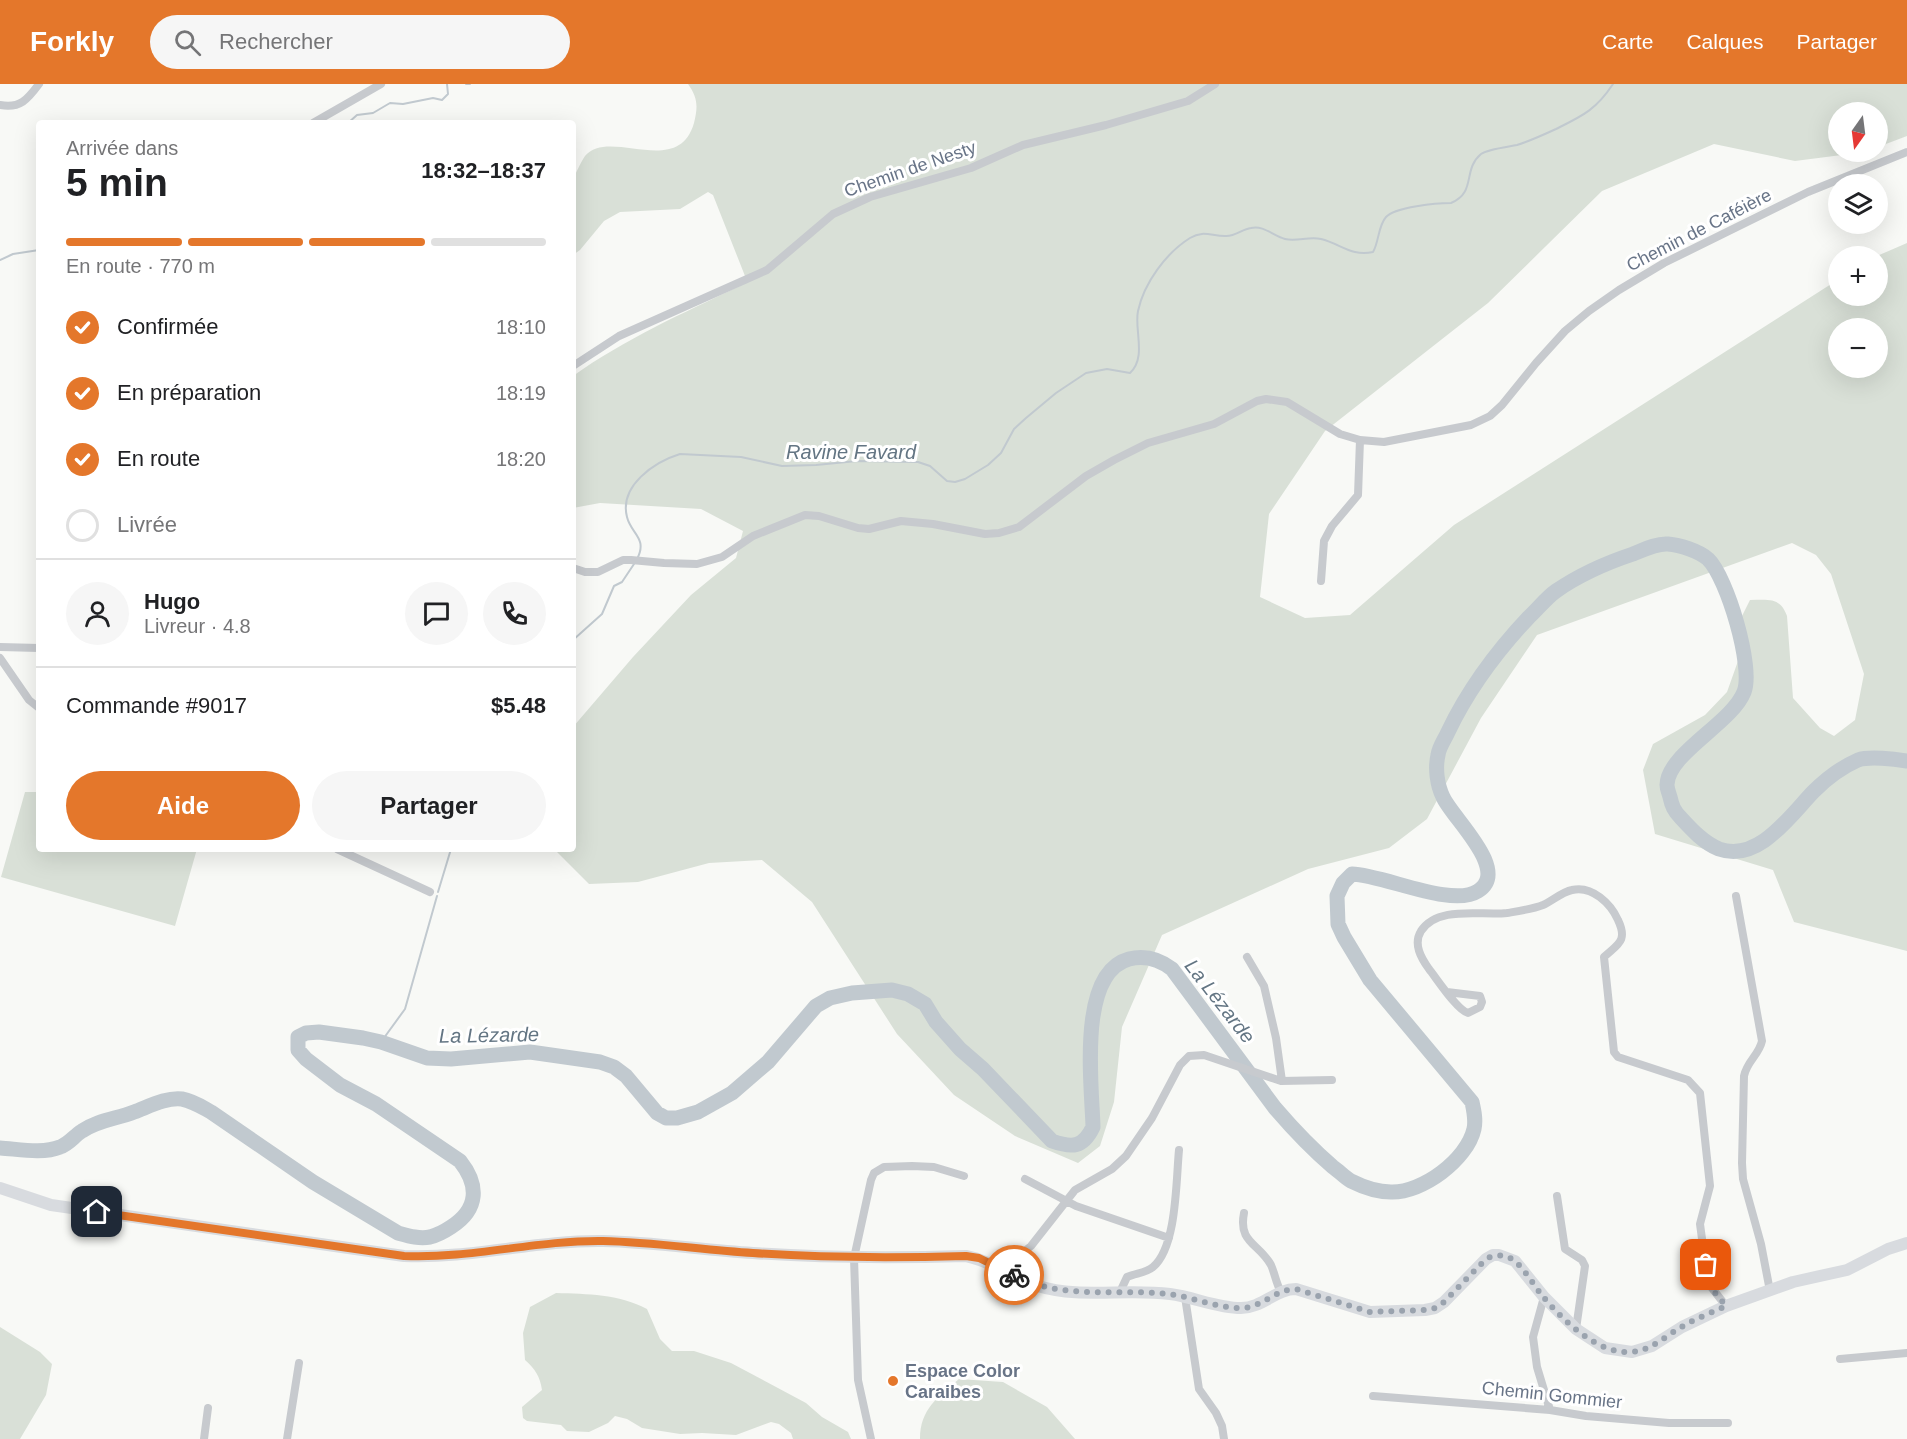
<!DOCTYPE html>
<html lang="fr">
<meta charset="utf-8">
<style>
:root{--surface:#fff;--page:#f6f6f6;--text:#202124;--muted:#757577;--line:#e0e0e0;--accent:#e4772b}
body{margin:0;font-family:Helvetica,sans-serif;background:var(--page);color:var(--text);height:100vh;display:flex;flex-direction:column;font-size:22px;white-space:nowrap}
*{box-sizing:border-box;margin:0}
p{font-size:20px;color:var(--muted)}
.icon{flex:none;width:33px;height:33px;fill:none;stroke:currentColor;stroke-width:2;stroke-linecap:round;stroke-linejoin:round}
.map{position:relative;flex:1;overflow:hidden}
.panel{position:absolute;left:36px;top:36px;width:540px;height:732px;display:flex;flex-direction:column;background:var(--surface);border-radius:6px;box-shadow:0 6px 24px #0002}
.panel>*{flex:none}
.needle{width:39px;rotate:194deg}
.controls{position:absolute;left:1828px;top:18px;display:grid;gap:12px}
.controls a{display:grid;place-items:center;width:60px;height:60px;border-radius:50%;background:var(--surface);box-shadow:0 6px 24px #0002;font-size:30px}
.pin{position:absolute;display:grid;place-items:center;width:51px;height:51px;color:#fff;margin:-26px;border-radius:12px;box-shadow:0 3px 9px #0006}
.courier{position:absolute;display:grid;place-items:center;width:60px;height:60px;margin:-30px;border:4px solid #e4772b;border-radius:50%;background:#fff;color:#222;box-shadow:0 2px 8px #0007}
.overview em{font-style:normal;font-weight:600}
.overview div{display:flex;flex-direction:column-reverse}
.overview{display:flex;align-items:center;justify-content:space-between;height:102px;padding:0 30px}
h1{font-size:39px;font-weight:600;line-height:45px}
.bar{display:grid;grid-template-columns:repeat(4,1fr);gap:9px 6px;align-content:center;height:72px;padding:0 30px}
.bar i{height:8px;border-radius:4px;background:var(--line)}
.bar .selected{background:var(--accent)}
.bar p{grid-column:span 4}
.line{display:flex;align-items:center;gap:15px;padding:0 30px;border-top:2px solid var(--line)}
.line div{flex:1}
.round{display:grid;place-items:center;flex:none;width:63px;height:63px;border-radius:32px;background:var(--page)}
ol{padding:0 30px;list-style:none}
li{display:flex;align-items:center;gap:18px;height:66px}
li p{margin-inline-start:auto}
li .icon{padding:6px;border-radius:50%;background:var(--accent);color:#fff;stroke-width:4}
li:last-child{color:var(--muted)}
li i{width:33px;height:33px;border:3px solid var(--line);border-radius:50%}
.primary-button{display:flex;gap:12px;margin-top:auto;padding:12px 30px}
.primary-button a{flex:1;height:69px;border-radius:36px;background:var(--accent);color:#fff;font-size:24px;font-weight:600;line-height:69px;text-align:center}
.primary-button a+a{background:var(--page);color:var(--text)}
header{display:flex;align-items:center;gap:36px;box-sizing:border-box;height:84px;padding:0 30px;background:var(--accent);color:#fff}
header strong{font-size:28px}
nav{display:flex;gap:33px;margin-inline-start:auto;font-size:21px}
.search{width:420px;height:54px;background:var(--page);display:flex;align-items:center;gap:15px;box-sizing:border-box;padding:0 21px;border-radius:33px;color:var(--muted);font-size:22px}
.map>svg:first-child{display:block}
.green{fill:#d9e0d7;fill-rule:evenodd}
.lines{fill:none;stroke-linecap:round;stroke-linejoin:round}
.stream{stroke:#c1c9cf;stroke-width:2}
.river{stroke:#c1c9cf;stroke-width:15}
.minor{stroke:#c7cace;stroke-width:8}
.secondary{stroke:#d8dbdf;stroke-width:12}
.done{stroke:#9aa3ae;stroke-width:6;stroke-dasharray:0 10.8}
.route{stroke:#e4772b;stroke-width:8}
.poi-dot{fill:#e4772b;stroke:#fff;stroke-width:2}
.labels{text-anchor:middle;stroke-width:6;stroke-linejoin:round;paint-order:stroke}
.street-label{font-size:18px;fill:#687487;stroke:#fff}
.poi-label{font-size:18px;font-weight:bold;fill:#687487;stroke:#fff;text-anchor:start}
.water-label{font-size:20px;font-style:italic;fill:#637583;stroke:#fff}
</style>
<header>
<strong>Forkly</strong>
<div class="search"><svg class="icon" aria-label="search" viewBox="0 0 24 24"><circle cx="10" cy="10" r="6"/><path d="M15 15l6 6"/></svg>Rechercher</div>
<nav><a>Carte</a><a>Calques</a><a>Partager</a></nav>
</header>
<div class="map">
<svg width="1907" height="1355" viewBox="0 0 1907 1355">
<rect width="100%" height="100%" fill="#f8f9f6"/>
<path class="green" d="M688,0h1219v52l-29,11v-35h-39v40h26l-70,9 -81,-17 -112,47 -114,112 -163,128 -56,83 -9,83 45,21 45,-3 104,-90 385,-246v17h39l-1,-40 30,-13v708l-113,-29 -21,-52 -118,-36 -12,-64 10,-26 52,-29 22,-23 16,-45 -2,-29 9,-18c19,0 30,-3 37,16l6,82 27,30 14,8 21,-16 9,-46 -33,-100 -15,-19 -24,-12 -255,92 -56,83 -54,101 -38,29 -81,21 -146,66 -40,92 -8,75 -14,44 -22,17 -63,-27 -61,-41 -57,-61 -85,-132 -50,-42 -53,3 -71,19 -49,2 -35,-35h19v-122l60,-70 58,-62 45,-37 7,-27 -42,-22 -101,-6 -27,5v-132c52,-37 110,-63 167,-90l5,-10 -32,-81 -5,-3 -28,17 -60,3 -16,9 -24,29 -7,5c0,-18 0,-37 0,-55 0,-6 -1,-14 0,-19 2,-7 8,-19 12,-25 24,-29 93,23 109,-33 4,-16 4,-25 -6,-39zM1839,244h39v40h-39z
M25,708h14v57h158l-22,77 -174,-49z
M556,1209c32,1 62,1 91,16l13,30 12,12h22l37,12 75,40 16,14 26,15 3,7h-58l-2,-6 -12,-9 -8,-2 -35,13 -34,-2 -22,1 -38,-6 -15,-9 -12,-3 -7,7 -19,9 -22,-1 -6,-6 -34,-4 -4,-3 -1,-11 20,-17c-2,-14 -7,-21 -17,-30l-2,-27 7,-26z
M0,1243l40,25 12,12 -6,31 -26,44h-20z
M959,1295l44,3 44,25 28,32h-155c0,-30 18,-42 39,-60z"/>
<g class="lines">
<path class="stream" d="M466,0h4
M348,39l9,-8 16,-2 17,-10 13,1 30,-6 9,2 6,-6 -1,-10
M0,176l13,-6 26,-4
M637,475c11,-21 -6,-25 -10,-42 -8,-31 27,-55 53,-63l61,3 41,9 34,-1 41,-4 61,1 12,4 17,15 8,1 10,-3 23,-14 13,-12 13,-24 12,-11 30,-25 30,-20 21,-4 23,4c17,-16 4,-43 8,-62 6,-28 28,-58 52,-73 13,-8 21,-2 35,-2 10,1 17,-7 26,-8 13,-3 22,8 34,11 12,3 24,-3 36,0 20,5 31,18 52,13 6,-10 5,-26 13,-35 9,-10 51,-14 65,-14 26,-11 11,-33 30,-49 7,-5 26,-7 36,-9 13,-4 26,-10 39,-16 26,-13 40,-19 57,-45
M573,556l29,-26 12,-28 8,-4 12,-18
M438,808l13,-43
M381,958l24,-33 32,-113"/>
<path class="river" d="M0,1064c18,1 43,6 60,-1 9,-3 14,-11 22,-16 16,-11 34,-12 52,-19 14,-5 32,-15 48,-13 11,2 20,8 29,13l102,70 85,51c11,3 21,6 32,4 8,-2 15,-6 21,-10 28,-18 28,-42 9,-66l-84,-57 -36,-19 -34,-26 -8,-9v-13l8,-4 13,-1 44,6 18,4 46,16 24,1 79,-7 70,10 14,5 12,9 31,37 9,5h11l21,-6 34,-19 36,-31 48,-56 14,-8 22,-5 40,-3 16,4 17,10 11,18 24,27 23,20 69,72c20,7 31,7 41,-14 -1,-41 -16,-154 36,-168 16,-4 30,0 43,10l103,139c18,21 37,41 58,59 6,4 12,11 18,14 12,6 26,11 40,11 31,1 76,-32 83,-63 2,-9 0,-18 -2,-27l-102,-122 -26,-43 -6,-13 -1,-28 6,-13 9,-9c32,1 100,34 126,17 33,-21 -26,-73 -35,-94 -6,-12 -8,-29 -5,-42 1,-8 7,-16 10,-23 20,-42 49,-81 81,-115 9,-8 17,-19 27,-26 23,-16 50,-28 77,-37 10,-4 24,-11 35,-10 12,1 31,7 40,15 19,18 46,109 36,133 -12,31 -77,62 -77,93 0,4 2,8 3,12 2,9 4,14 11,21 11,12 23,25 38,31 39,14 71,-33 94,-57 12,-12 29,-25 45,-32 11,-4 37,-1 49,1"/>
<path class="minor" d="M0,21c20,4 28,-6 39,-21
M313,39l68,-39
M573,282l46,-30 148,-66 66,-56 37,-17 101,-29 52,-23 83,-20 82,-24 27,-17
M573,484l12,4h13l25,-12h8l33,3 33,1 25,-7 31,-21 52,-21 14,1 39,12 11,1 32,-8 32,3 52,10 14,-1 20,-6 67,-51 28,-16 34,-17 66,-19 43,-23 9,-2 21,3 53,32 20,6 24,2 87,-17 19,-9 12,-11 34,-42 29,-32 24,-20 30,-21 45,-27 144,-71 99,-40
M1321,497l3,-40 8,-15 26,-31 2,-55
M0,563l39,1
M0,574l29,42 10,8
M337,765l93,43
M1736,812l26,145c-3,14 -15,20 -18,35l-2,87 1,16 18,65 9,47
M1247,873l17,29 12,52 6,43
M1447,908l33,4 2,6 -2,5 -12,6c-11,-3 -31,-34 -39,-44 -8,-11 -16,-25 -8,-38 17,-26 60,-15 86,-18 12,-2 26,-4 36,-8 9,-4 19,-13 29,-15 20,-5 39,14 46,30 10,21 0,24 -14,37l10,95 4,5 70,23 12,13 10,93 -10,38 8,59 18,23
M1025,1095l51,27 93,32
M1557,1112l8,53 17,11 3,6 -9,63
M1244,1129c-6,30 15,30 27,52 4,9 5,18 10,27
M992,1180l4,-4 25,-6 10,-8 44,-56 37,-21 14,-13 26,-38 28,-53 9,-9 15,-1 77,26 51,-1
M1120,1208l7,-15c9,-4 19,-4 26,-10 24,-20 23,-87 26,-117
M1185,1213l14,92 17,24 6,13 2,13
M1544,1213l-11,40 4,30 13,43
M1840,1275l67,-6
M1373,1312l177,14 36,6 83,7h59
M204,1355l4,-31
M287,1355l12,-76
M871,1355l-13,-59 -4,-122 17,-78 3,-7 10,-6 28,-1 22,1 30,9"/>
<path class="secondary" d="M0,1104l51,17 353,51c67,3 132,-16 199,-15 50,1 100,9 150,12 71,5 142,5 213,3 26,5 47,22 72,30 42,13 88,2 132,8 24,3 47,14 71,14 21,0 35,-19 55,-19l74,23 55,-2 10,-2 9,-6 42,-43 7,-4h6l16,6 29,36 32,32 29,19 27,4 20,-6 30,-19 44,-21 67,-24 54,-12 41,-21 19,-6"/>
</g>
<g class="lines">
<path class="done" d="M1014,1191c48,26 103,13 154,19 25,3 48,14 73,14 21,0 34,-19 55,-19l74,23 55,-2 10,-2 9,-6 42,-43c9,-5 20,-5 29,2 10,9 18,23 26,33 19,24 57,61 90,58 19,-1 33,-15 49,-24 14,-9 31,-15 46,-22l-15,-18 -5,-23"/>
<path class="route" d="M97,1128l307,44c67,3 132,-16 199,-15 50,1 100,9 150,12 71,5 142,5 213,3l13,2 35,17"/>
</g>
<circle class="poi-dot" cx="893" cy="1297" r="6"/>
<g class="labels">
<g class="street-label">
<text transform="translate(910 85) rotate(-19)" y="6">Chemin de Nesty</text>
<text transform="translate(1699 146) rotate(-27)" y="6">Chemin de Caféière</text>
<text transform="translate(1552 1311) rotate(6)" y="6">Chemin Gommier</text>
</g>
<g class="poi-label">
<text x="905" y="1293">Espace Color<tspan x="905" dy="21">Caraibes</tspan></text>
</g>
<g class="water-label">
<text x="851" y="375">Ravine Favard</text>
<text transform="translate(1220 917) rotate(52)" y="7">La Lézarde</text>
<text transform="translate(489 951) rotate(-1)" y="7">La Lézarde</text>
</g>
</g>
</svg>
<div class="controls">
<a><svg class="needle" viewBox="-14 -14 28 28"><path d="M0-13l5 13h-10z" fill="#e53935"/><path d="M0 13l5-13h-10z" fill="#757577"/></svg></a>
<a><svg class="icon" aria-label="layers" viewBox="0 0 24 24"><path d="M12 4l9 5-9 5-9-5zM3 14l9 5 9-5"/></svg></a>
<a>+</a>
<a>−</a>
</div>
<div class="pin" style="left:1706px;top:1181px;background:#ea580c"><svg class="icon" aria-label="bag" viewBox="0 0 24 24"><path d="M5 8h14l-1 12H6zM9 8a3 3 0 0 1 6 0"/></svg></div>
<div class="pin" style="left:97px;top:1128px;background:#1f2937"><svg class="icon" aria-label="home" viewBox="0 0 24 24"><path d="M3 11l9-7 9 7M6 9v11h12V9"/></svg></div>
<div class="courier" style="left:1014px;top:1191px"><svg class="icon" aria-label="bike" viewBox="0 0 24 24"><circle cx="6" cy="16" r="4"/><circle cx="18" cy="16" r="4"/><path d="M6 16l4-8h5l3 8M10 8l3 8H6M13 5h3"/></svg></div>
<section class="panel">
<div class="overview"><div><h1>5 min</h1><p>Arrivée dans</p></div><em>18:32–18:37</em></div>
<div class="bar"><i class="selected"></i><i class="selected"></i><i class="selected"></i><i></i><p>En route · 770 m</p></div>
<ol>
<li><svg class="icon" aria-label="check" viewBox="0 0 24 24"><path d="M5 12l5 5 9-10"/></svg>Confirmée<p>18:10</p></li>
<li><svg class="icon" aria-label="check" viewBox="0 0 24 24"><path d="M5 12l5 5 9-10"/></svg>En préparation<p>18:19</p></li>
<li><svg class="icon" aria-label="check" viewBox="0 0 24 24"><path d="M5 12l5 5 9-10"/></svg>En route<p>18:20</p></li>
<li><i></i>Livrée</li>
</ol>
<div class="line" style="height:108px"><a class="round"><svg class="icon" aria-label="person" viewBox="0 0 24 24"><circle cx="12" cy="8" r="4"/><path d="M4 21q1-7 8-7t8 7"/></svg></a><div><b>Hugo</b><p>Livreur · 4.8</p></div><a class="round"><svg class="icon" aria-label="chat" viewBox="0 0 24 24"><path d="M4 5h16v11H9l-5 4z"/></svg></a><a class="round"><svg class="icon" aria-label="phone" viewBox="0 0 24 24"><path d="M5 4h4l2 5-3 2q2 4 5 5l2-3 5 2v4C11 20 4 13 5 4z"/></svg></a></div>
<div class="line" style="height:78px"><div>Commande #9017</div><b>$5.48</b></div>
<div class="primary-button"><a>Aide</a><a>Partager</a></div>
</section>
</div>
